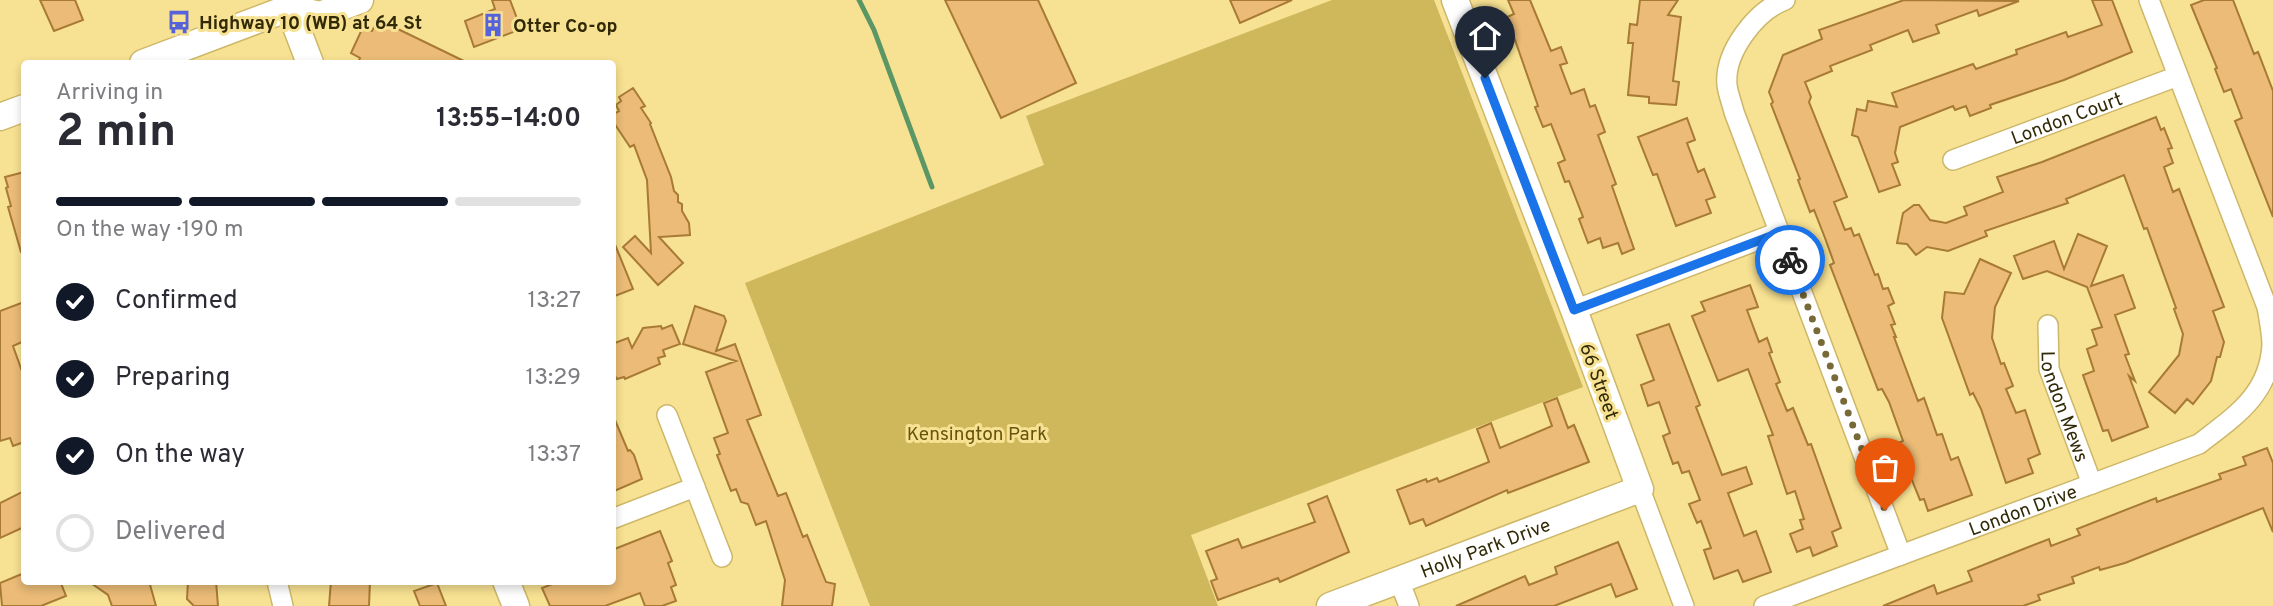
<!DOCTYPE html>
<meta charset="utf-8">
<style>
:root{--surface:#fff;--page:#f2f2f3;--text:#2b2b33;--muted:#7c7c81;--line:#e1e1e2;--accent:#111827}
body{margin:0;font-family:Overpass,sans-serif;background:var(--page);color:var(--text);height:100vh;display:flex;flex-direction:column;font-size:26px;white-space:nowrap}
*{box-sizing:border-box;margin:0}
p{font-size:23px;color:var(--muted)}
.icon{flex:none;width:38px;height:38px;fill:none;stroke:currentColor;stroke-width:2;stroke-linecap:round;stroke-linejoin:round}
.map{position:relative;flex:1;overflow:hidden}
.drawer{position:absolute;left:21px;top:60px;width:595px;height:525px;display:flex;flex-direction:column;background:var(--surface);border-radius:7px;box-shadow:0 4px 10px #0003}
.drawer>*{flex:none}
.pin{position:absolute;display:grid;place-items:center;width:60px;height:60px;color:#fff;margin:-72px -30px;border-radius:50% 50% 50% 0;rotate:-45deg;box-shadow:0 0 7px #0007}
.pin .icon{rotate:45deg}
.courier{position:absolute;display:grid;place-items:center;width:70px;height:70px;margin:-35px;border:5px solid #1a73e8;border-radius:50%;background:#fff;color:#222;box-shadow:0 2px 9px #0007}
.head em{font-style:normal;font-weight:700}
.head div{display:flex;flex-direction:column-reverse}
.head{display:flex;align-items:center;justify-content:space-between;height:119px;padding:0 35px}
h1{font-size:46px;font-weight:700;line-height:52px}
.bar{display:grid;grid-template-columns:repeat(4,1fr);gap:10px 7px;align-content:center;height:84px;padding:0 35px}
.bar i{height:9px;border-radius:5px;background:var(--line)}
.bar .current{background:var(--accent)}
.bar p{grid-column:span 4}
ol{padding:0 35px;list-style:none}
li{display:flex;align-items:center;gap:21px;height:77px}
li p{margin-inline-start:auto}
li .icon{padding:7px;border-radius:50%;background:var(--accent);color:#fff;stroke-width:4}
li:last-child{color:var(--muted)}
li i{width:38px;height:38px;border:4px solid var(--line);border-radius:50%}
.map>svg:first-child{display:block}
.green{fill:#cfb75b}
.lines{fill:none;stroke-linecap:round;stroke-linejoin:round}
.stream{stroke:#5b9665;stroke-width:5}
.building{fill:#ebbb77;stroke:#a77a35;stroke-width:2}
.street-casing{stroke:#cdb769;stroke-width:22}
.secondary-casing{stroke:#cdb769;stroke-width:29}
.street{stroke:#fff;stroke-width:19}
.secondary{stroke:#fff;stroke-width:26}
.done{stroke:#776a38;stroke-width:7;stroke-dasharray:0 12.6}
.route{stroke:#1a73e8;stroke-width:9}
.labels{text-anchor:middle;stroke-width:6;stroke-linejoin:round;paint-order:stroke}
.poi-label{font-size:19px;font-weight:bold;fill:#322a07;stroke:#f7e192;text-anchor:start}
.street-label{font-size:19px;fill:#322a07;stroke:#f7e192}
.park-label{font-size:19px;fill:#66550c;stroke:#f7e192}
</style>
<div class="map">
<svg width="2273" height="606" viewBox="0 0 2273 606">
<rect width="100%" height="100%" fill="#f7e192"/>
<path class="green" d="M1332,0h102l149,387 -392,148 27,71h-348l-125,-323 299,-118 -18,-49z"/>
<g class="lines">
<path class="stream" d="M859,0l15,30 58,157"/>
</g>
<path class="building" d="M40,0h35l8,20 -29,11z
M492,0h18l11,29 -47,18 -9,-26 30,-12z
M945,0h93l38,83 -75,35z
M1230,0h62l-52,23z
M1508,0h22l21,51 10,-4 6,16 -7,2 11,29 13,-5 6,18 5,-2 10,27 -7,3 18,49 -4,2 22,63 -12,5 -4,-11 -15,5 -3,-10 -12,5 -9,-24 4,-2 -14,-36 -4,1 -7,-19 7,-3 -14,-36 -8,3 -8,-20 3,-1 -31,-89 7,-3z
M1640,0h38l-10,15 13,2 -8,64 6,1 -3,23 -27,-2v-6l-21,-2 5,-52h-5l2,-19 7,1z
M1904,0l115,1 -40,15 -2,-6 -41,15 3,8 -26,9 -5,-12 -38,15 2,5 -42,16 2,5 -27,11 6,15 -2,5 38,95 -13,5 11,28 6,-2 3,8 5,-2 16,41 3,-1 5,15 5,-1 6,15 -6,3 7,18 -4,1 5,12h-2l24,64 6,-3 13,37 5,-1 9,26 7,-3 14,38 -44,16 -4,-12 -4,1 -15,-37 -7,-20 5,-2 -14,-39 -7,-13 -4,1 -48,-125 4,-2 -9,-25 -11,-28 -4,2 -12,-32 2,-1 -29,-75 2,-2 -4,-10 14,-37 39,-16 -3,-9z
M2092,0h20l20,52 -68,28 -74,25 1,3 -21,8 -4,-10 -11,4 -2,-4 -53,21 -5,26 3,9 -6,2 8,21 -21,7 -21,-55 -6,-2 5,-26 9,2 2,-10 29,6 -5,-14 81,-29 3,5 41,-15 -1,-4 50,-18 2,5 34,-12z
M2204,0h29l21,54 4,-2 15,39v126l-38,-96 7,-3 -11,-29 -7,3 -9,-23 2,-1 -26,-63z
M378,20l22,10 68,33h-110l2,-5 -9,-5 12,-26 9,4z
M633,88l12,18 -4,2 10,15 -1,1 21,53 3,14 4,4v7l4,2v7l7,12 1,12 -31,2 24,26 -25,22 -35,-38 12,-11 16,17 -4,-73 -13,-35 -4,2 -18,-27v-5l7,-4 -3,-6 5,-4 -2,-4z
M2156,117l5,13 3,-2 8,20 -4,1 5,14 -9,4 9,25 6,-3 45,118 -11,4 11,31 -4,15h-3l-6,24 -18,23 -6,-5 -12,14 -26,-21 30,-37 4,-21 -9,-25 2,-1 -29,-80 -3,1 -20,-54 -58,24 2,4 -83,28 2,5 -39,15 -21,-4 -11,8 -9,-11 -10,-1 6,-30 11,-8h5l11,15 16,3 21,-8 -3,-8 39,-15 -6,-15 45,-15z
M1687,118l8,22 -8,3 11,29 6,-3 11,28 -9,3 5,13 -35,13 -19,-52 -4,1 -15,-38z
M24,172v80h-3l-13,-45 3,-1 -5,-18 2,-1 -3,-10z
M2078,234l29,12 -16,40 32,-11 12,33 -20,7 14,39 -4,1 10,26 -6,-5 19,51 -36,14 -4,-11 -5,1 -20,-56 11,-4 -7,-22 10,-4 -5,-15 10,-3 -15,-40 -40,-16 -24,8 -9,-23 40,-15 10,28z
M612,237l21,52 -21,8z
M1980,259l31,14 -16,34 -3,31 9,26 3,-1 9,23 -7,3 10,24 9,-3 15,44 -12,5 5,14 -27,10 -25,-74 -8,-16 -3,2 -28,-77 3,-26 19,2z
M1750,285l8,22 -11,3 12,32 8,-4 5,14 -3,1 11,29 -4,2 11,27 6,-3 15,37 3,-1 30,84 -9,4 5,14 -24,10 -3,-9 -13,5 -7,-18 13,-5 -3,-9 4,-1 -9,-28 -8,3 -19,-58 5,-1 -25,-66 -30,12 -26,-65 13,-5 -4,-9z
M24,302v39l-11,5 11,31v65l-11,4 -3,-8 -10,3v-130z
M695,306l29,10 2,5 -10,30 19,-7 26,71 -14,5 31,76 8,-3 17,44 4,-2 19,47 9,2 -3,22h-50l3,-26 -19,-59 -10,4 -8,-21 -7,-2 -5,-13 -5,2 -14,-36 3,-1 -6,-16 14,-5 -22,-61 30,-11 -53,-17z
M1669,324l31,81 -4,2 26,68 24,-8 6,17 -24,9 16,43 12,-5 15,41 -28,10 -5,-12 -24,9 -10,-29 7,-2 -10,-27 -4,2 -8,-19 11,-4 -11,-29 -7,2 -4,-11 -5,2 -10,-28 7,-3 -11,-31 -11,4 -7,-21 13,-5 -17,-45z
M672,325l8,19 -17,6 2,6 -7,2 2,6 -35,15 -1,-2 -7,2 -2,-3 -3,1v-33l16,-6 4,10 11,-20 18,-2 1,3z
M1557,398l11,30 6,-3 15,37 -81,31 -1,-3 -81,36 -3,-7 -13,5 -13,-34 29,-11 1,3 10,-4 2,4 50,-20 -12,-33 14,-6 9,25 52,-22 -8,-23z
M612,413l16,38 2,-1 4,5 8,24 -30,13z
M2267,448l6,15v69l-10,-24 -138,55 -25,7 -1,-3 -27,10 2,6 -36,12 2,5 -17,6h-140l51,-21 3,9 35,-13 -4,-10 58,-23 23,-9 2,7 29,-11 -3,-6 79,-31 1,4 64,-23 -2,-5 27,-9 -3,-8z
M24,491v36l-24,11v-35z
M1327,496l22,56 -69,30 -2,-4 -60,22 -7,-19 6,-2 -11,-28 32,-12 4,9 73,-26 -7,-18z
M660,531l12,30 -4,2 8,22 -5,2 5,14 -14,5h-17l-5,-13 -35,13h-55l-8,-18 18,-7h52v-31z
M1618,542l19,47 -21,8 -5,-13 -57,22h-98l69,-30 4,9 28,-11 -2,-7z
M24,573v8h36l6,15 -25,10h-39l-2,-23z
M88,581h61l7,25h-44l-4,-11z
M188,581h28l2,25h-24l-7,-7z
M331,581h39l-1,25h-40z
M437,583l9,23h-26l-6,-15z"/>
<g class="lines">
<g class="street-casing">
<g id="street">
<path d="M1785,0c-29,11 -61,52 -58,85 1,9 5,18 7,27l167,443"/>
<path id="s1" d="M1953,160l225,-84"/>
<path d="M1574,310l205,-78"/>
<path id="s2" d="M2048,325l1,44 43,115"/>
<path d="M667,415l55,142"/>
<path d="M1640,489l44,117"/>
<path d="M612,519l83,-32"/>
<path d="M1399,580l10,26"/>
<path d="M277,581l6,25"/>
<path id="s3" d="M1764,606l435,-162c36,-28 70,-49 73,-99 0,-12 -3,-26 -5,-38l-118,-307"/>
</g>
</g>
<g class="secondary-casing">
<g id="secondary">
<path d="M286,0l24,63"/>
<path d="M289,8l31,7 40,-15"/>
<path d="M143,63l146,-55 9,-8"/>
<path d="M0,117l24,-9"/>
<path d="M506,581l10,25"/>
<path id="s4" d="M1330,606l310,-117 -66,-179 -119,-310"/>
</g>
</g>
<use href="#street" class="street"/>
<use href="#secondary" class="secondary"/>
</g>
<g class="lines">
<path class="done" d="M1790,260l95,250"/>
<path class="route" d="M1485,78l89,232 205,-77 11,27"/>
</g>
<defs>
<g id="bus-bare" transform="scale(1.89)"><path d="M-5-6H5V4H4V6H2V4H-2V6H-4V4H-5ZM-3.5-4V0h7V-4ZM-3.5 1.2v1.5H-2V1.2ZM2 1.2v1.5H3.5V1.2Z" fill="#5662d9" stroke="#f7e192" stroke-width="2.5" paint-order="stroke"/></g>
<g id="building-bare" transform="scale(1.89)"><path d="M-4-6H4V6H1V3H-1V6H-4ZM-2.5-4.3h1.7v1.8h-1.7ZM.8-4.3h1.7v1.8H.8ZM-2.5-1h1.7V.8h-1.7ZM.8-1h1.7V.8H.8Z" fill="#5662d9" stroke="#f7e192" stroke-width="2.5" paint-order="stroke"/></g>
</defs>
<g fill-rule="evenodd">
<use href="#bus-bare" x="179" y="22"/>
<use href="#building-bare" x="493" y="25"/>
</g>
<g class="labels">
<g class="poi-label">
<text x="199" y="29">Highway 10 (WB) at 64 St</text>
<text x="513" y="32">Otter Co-op</text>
</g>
<g class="street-label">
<text dy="7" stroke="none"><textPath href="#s1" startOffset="121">London Court</textPath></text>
<text transform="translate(1600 381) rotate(70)" y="7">66 Street</text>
<text dy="7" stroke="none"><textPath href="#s2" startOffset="84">London Mews</textPath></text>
<text dy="7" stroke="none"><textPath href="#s3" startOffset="276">London Drive</textPath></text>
<text dy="7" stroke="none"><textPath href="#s4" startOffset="166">Holly Park Drive</textPath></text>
</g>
<g class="park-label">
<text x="977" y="440">Kensington Park</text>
</g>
</g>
</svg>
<div class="pin" style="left:1885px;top:510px;background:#ea580c"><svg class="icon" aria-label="bag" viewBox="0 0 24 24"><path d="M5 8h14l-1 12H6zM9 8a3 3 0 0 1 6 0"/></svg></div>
<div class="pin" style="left:1485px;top:78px;background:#1f2937"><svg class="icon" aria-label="home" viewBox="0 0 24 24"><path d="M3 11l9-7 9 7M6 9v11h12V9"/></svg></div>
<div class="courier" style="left:1790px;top:260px"><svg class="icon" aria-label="bike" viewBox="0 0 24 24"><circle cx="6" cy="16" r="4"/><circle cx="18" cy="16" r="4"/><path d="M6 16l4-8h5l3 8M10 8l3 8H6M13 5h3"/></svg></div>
<section class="drawer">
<div class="head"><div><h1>2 min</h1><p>Arriving in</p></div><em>13:55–14:00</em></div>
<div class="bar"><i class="current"></i><i class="current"></i><i class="current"></i><i></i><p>On the way · 190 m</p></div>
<ol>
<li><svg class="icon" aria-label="check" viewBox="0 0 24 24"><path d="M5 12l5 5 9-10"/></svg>Confirmed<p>13:27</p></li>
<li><svg class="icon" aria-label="check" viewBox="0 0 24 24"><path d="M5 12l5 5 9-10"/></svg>Preparing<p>13:29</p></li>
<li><svg class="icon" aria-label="check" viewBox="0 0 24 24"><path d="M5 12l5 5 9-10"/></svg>On the way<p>13:37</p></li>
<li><i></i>Delivered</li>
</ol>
</section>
</div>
